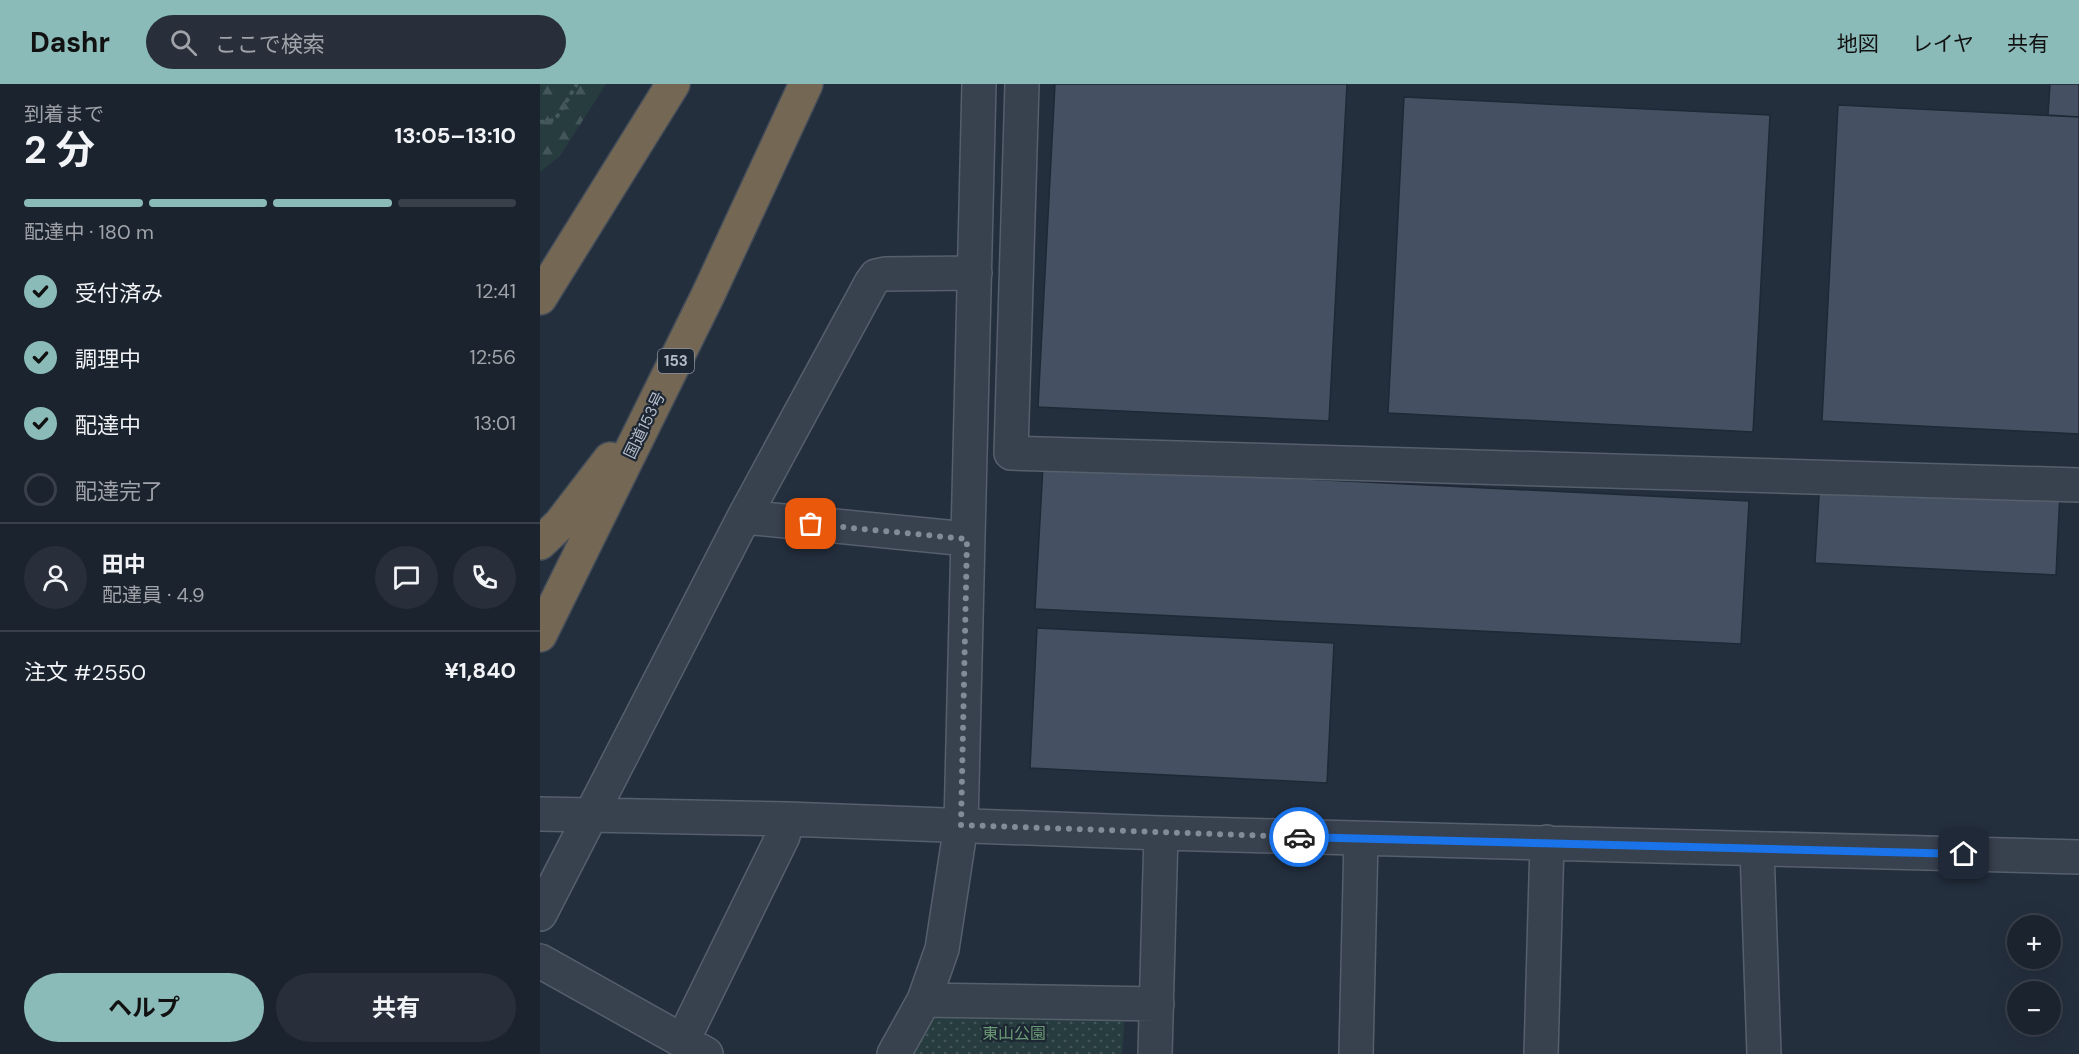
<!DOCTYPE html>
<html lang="ja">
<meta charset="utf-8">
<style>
:root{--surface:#1b232e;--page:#282f3a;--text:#f1f3f6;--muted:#a0a4aa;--line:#39404a;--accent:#8bbbb9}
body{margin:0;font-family:"DM Sans","Noto Sans JP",sans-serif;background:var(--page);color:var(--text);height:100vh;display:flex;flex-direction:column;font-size:22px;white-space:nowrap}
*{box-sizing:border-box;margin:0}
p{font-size:20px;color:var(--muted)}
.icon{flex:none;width:33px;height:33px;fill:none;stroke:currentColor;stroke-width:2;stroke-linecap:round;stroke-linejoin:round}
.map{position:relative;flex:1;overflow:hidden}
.details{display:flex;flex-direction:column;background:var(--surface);width:540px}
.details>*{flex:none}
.tools{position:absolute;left:1467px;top:831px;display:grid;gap:12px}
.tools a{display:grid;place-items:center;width:54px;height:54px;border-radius:50%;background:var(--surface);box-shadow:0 6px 24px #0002,0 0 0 2px var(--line);font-size:30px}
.pin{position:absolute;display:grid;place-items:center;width:51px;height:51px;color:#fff;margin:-26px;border-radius:12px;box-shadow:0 3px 9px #0006}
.courier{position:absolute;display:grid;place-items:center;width:60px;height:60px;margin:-30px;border:4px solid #1a73e8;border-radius:50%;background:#fff;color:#222;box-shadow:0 2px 8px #0007}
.summary em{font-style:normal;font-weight:700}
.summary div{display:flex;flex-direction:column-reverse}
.summary{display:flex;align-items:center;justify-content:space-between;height:102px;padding:0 24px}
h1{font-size:39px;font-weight:700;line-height:45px}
.bar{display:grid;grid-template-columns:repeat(4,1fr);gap:9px 6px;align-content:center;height:72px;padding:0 24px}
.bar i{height:8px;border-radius:4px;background:var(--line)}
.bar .selected{background:var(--accent)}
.bar p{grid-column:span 4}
.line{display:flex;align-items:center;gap:15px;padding:0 24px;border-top:2px solid var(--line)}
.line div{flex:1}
.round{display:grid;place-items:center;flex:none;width:63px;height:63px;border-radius:32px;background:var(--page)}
ol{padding:0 24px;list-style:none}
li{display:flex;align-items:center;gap:18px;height:66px}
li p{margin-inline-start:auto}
li .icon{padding:6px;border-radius:50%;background:var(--accent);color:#111;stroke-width:4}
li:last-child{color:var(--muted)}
li i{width:33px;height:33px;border:3px solid var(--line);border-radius:50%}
.cta{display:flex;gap:12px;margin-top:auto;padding:12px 24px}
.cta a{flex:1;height:69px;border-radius:36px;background:var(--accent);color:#111;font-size:24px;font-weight:700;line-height:69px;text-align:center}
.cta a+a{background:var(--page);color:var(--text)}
header{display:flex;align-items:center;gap:36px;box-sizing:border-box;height:84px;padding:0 30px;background:var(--accent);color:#111}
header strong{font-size:28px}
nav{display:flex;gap:33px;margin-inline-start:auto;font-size:21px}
.search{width:420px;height:54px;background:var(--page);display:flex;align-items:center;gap:15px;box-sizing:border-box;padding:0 21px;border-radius:33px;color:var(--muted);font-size:22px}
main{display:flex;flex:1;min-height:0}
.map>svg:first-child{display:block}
.forest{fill:url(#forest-firs)}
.park{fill:url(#park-dots)}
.building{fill:#455162;stroke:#1f2835;stroke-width:1.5}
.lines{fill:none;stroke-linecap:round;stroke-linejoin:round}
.minor-casing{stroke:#565f6c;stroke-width:36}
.highway-casing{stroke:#434c59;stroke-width:36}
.path{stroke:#44595c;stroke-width:4;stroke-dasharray:4.5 4.5;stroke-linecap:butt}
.minor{stroke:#38414e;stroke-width:33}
.highway{stroke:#746855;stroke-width:33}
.done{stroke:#828b98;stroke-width:6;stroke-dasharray:0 10.8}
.route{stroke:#1a73e8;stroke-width:8}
.labels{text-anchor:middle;stroke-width:4.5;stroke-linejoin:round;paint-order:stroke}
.shield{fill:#1d2633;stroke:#878f9c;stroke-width:1.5}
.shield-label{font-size:15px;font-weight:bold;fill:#b4bcc9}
.street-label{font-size:16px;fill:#b4bcc9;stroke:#1d2633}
.park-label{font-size:16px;fill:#6b9a76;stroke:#1d2633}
</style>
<header>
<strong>Dashr</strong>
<div class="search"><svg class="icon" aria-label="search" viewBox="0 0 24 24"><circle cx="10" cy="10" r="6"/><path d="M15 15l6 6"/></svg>ここで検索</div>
<nav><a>地図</a><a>レイヤ</a><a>共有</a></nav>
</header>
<main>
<section class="details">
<div class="summary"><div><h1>2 分</h1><p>到着まで</p></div><em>13:05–13:10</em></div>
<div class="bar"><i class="selected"></i><i class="selected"></i><i class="selected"></i><i></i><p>配達中 · 180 m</p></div>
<ol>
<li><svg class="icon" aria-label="check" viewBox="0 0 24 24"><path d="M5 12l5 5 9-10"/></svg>受付済み<p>12:41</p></li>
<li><svg class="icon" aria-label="check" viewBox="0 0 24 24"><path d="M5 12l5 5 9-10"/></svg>調理中<p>12:56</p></li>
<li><svg class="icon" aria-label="check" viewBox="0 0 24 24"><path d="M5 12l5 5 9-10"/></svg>配達中<p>13:01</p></li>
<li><i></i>配達完了</li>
</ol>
<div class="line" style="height:108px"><a class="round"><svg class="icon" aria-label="person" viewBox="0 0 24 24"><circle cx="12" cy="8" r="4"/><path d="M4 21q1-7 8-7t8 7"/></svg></a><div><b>田中</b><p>配達員 · 4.9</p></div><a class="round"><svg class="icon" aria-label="chat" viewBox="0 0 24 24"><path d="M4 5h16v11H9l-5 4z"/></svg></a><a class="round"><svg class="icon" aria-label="phone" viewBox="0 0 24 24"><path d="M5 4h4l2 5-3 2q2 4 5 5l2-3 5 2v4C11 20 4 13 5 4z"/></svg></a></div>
<div class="line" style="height:78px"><div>注文 #2550</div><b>¥1,840</b></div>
<div class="cta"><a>ヘルプ</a><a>共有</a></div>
</section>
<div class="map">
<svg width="1539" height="970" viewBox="0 0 1539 970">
<defs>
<pattern id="forest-firs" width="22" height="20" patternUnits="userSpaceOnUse" patternTransform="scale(1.5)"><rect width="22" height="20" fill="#263c3f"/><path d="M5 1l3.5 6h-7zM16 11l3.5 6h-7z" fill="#435659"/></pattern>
<pattern id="park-dots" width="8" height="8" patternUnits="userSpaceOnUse" patternTransform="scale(1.5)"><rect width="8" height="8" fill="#263c3f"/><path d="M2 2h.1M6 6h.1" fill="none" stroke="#435659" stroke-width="1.8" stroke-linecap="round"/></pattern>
</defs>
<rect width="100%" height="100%" fill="#242f3e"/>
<path class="forest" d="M0,0h66l-46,72 -20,16z"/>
<path class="park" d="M585,928l-3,42h-220l26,-41z"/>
<path class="building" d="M515,0h292l-18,337 -291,-14z
M1510,0h29v33l-31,-2z
M864,13l366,18 -17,317 -365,-19z
M1298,21l241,12v317l-257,-13z
M503,382l706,35 -8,143 -706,-35z
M1280,395l240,12 -4,84 -241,-12z
M497,544l297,15 -7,140 -297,-15z"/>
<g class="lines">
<g class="minor-casing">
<path id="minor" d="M482,0l-11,369 1068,32
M204,433l223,22
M0,730l247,5 374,14 918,24
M1217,765l7,205
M0,830l204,-397 127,-234 5,-7 9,-2 90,-1
M0,877l166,93
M384,916l233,4
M143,956l100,-204 4,-17
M354,970l30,-54 18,-51 19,-124 18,-741
M615,970l6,-221
M816,970l5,-215
M1001,970l6,-212"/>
</g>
<g class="highway-casing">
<path id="highway" d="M0,214l133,-214
M0,459l20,-19 50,-65
M0,551l168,-340 98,-211"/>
</g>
<path class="path" d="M0,38l15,-2 22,-36"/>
<use href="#minor" class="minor"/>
<use href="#highway" class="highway"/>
</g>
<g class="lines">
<path class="done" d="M271,440l156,15 -6,286 338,12"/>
<path class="route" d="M759,753l665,17"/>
</g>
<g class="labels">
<rect class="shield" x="118" y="265" width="36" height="24" rx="4.5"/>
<g class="shield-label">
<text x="136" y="282">153</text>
</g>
<g class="street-label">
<text transform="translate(104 341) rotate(-64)" y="6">国道153号</text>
</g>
<g class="park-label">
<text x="474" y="955">東山公園</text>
</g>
</g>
</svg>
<div class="tools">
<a>+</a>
<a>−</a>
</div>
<div class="pin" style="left:271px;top:440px;background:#ea580c"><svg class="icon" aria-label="bag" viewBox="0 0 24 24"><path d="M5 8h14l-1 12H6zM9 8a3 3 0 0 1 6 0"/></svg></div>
<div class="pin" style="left:1424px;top:770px;background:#1f2937"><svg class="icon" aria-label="home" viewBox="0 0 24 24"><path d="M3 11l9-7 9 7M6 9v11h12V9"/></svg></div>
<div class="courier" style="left:759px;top:753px"><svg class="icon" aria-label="car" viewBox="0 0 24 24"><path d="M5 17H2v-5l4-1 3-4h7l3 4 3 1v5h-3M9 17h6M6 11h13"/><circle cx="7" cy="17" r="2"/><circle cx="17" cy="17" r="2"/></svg></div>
</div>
</main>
